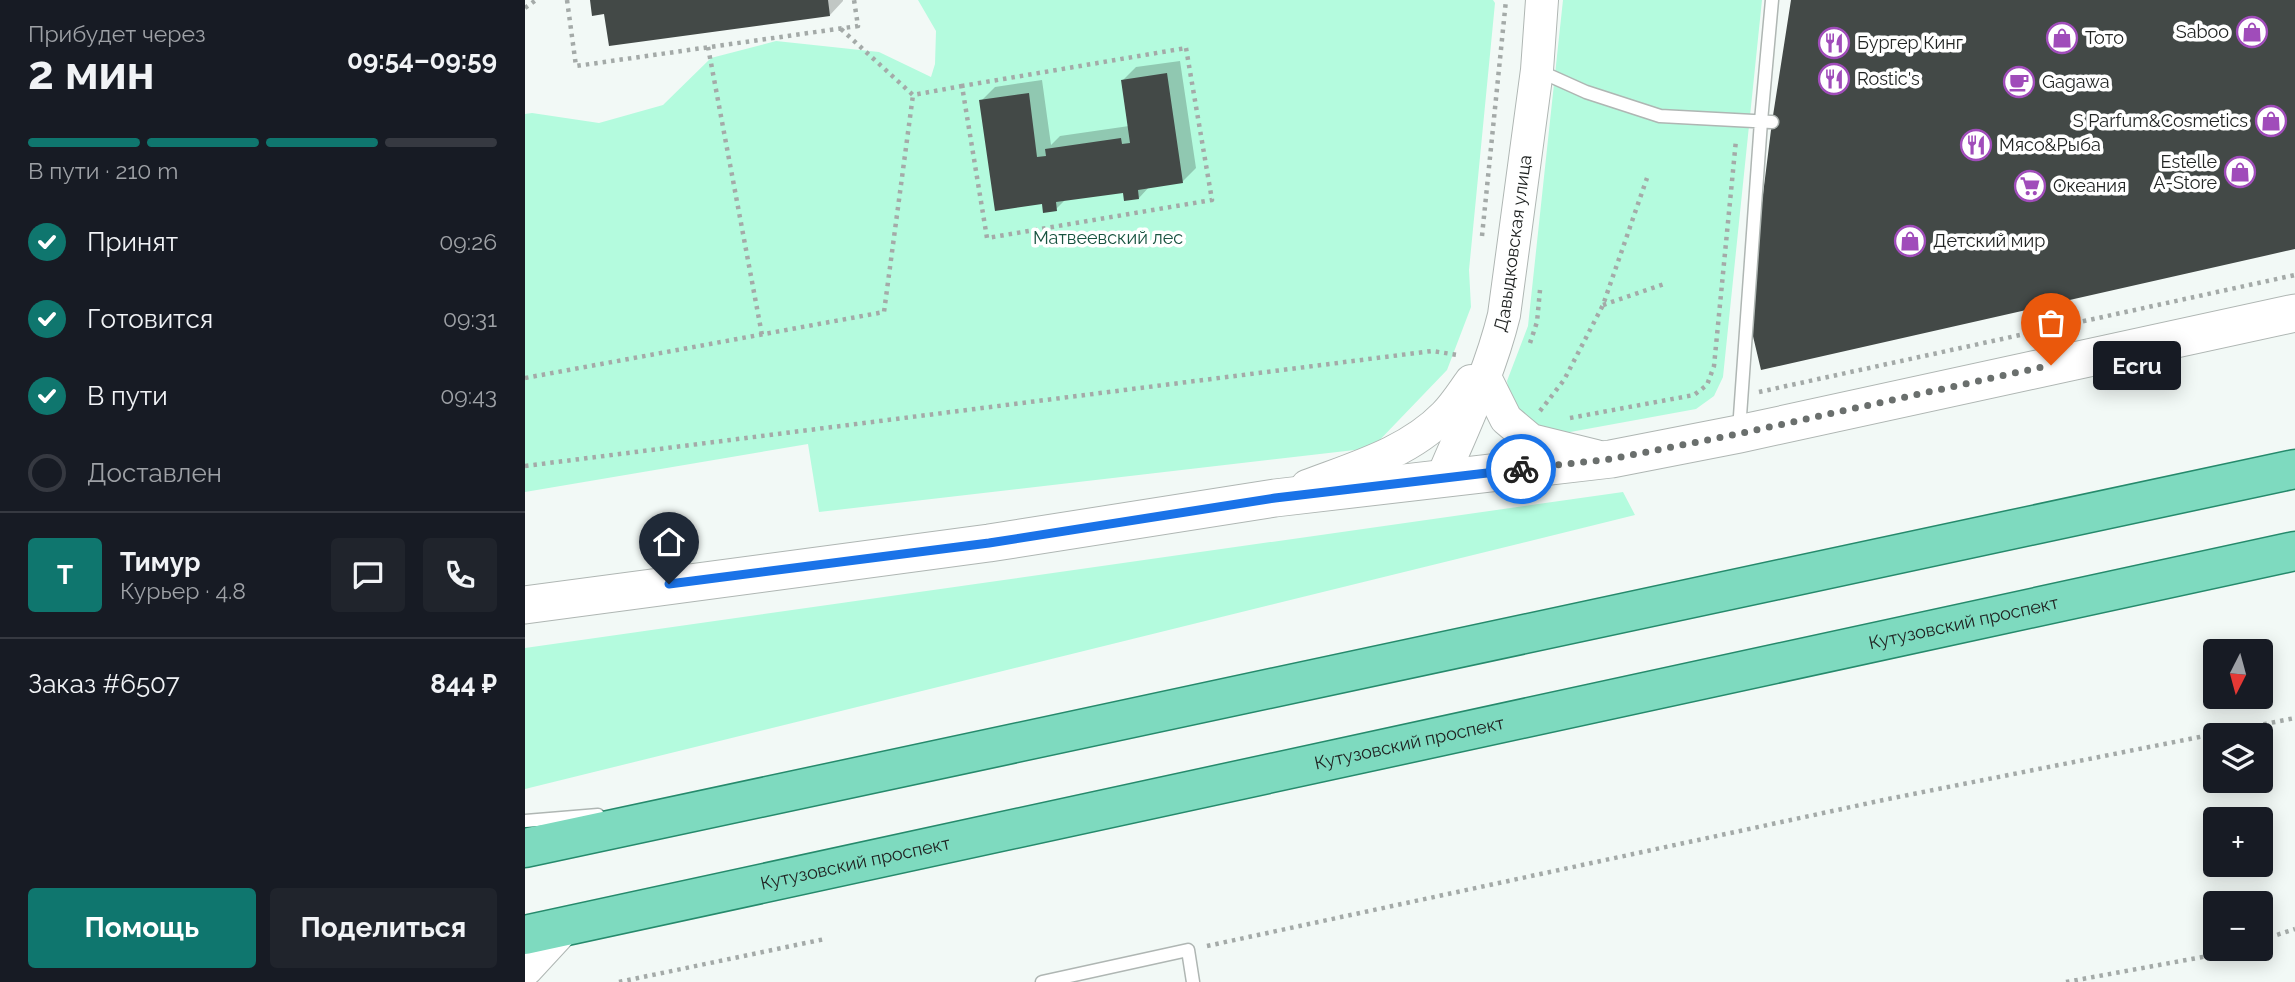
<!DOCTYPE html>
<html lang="ru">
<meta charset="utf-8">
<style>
:root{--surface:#171b24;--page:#20242c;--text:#f1f3f6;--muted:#9ea1a6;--line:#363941;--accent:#0f766e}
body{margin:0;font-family:Raleway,sans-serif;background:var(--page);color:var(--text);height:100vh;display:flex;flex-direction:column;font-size:26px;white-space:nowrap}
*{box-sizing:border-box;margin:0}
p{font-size:23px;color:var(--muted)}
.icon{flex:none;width:38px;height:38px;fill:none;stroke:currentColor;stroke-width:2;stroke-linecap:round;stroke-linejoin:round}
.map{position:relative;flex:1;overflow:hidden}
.drawer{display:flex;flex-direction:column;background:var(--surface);width:525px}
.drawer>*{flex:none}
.needle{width:46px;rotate:186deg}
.buttons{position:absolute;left:1678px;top:639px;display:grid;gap:14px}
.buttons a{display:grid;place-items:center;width:70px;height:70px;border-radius:7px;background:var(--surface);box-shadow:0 4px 18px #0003;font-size:35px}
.pin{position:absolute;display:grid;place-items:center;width:60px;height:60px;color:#fff;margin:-72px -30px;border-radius:50% 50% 50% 0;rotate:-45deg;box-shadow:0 0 7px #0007}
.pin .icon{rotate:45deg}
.courier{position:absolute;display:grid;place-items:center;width:70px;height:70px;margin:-35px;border:5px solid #1a73e8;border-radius:50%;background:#fff;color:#222;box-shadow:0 2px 9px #0007}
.bubble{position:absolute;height:49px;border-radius:7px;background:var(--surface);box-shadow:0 4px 18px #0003;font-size:23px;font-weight:700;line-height:49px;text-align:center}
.head em{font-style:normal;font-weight:700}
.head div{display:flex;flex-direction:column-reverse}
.head{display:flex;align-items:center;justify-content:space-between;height:119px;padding:0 28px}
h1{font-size:46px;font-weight:700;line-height:52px}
.bar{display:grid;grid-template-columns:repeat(4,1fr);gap:10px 7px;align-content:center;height:84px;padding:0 28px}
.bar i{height:9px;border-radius:5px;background:var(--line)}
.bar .selected{background:var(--accent)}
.bar p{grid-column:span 4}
.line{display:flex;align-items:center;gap:18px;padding:0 28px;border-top:2px solid var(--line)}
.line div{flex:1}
.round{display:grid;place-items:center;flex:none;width:74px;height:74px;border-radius:7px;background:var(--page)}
ol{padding:0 28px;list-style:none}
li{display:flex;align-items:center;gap:21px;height:77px}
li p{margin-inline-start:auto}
li .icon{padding:7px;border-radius:50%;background:var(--accent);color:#fff;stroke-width:4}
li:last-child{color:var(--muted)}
li i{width:38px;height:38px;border:4px solid var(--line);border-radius:50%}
.action{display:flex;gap:14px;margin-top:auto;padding:14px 28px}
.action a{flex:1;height:80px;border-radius:7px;background:var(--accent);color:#fff;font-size:28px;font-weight:700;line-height:80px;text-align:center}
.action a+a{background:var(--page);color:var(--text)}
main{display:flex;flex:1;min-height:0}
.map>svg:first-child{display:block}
.green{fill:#b4fbde}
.shadow{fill:#0003}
.building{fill:#434947}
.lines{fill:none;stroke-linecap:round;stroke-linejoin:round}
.service-casing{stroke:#afb6b3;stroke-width:15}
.tertiary-casing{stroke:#afb6b3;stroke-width:34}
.secondary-casing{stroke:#afb6b3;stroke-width:39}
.primary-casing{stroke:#268a6c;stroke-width:41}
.path{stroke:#a4aaa8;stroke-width:4.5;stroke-dasharray:3.5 5;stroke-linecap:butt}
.service{stroke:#fff;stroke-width:12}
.tertiary{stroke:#fff;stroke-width:32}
.secondary{stroke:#fff;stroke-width:37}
.primary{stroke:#7edabf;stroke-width:38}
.done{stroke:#6a6f6d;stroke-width:7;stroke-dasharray:0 12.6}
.route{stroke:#1a73e8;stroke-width:9}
.labels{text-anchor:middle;stroke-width:7;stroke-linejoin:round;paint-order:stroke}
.poi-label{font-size:18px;fill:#212423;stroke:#fff;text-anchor:start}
.park-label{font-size:18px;fill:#185340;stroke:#fff}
.street-label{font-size:18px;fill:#212423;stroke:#fff}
</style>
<main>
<section class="drawer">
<div class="head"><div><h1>2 мин</h1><p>Прибудет через</p></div><em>09:54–09:59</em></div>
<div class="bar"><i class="selected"></i><i class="selected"></i><i class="selected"></i><i></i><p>В пути · 210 m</p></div>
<ol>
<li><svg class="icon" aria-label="check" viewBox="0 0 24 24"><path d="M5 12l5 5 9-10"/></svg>Принят<p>09:26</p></li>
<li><svg class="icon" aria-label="check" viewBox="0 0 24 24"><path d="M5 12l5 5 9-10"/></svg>Готовится<p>09:31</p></li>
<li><svg class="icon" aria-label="check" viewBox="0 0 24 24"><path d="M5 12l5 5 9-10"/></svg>В пути<p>09:43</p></li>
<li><i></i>Доставлен</li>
</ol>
<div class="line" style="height:126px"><b class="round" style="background:var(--accent);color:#fff">Т</b><div><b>Тимур</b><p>Курьер · 4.8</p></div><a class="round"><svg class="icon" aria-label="chat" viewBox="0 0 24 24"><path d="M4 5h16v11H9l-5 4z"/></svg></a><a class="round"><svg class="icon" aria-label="phone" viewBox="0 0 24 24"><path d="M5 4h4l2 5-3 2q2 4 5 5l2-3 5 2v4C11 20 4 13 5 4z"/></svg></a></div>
<div class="line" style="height:91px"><div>Заказ #6507</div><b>844 ₽</b></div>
<div class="action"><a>Помощь</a><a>Поделиться</a></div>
</section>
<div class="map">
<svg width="1770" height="982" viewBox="0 0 1770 982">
<rect width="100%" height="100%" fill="#f2f9f6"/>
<path class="green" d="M393,0h575l2,3 -26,267 2,37 -24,63 -75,78 -553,64 -11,-68 -283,48v-378l7,-1 67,10 64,-18 48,-47 65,-17 103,11 52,25 4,-13 1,-33z
M1038,0h199l-39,377 -9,19 -18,13 -153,28 -31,-28 -5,-28 21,-55z
M1098,492l12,23 -1110,274v-141z"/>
<path class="shadow" d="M66,0h252v1l-13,14 -224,-3z
M655,61l16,107 -14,14 -32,4 -11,12 -15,-7 -58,8 -10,10 -12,-7 -63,-101 14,-14 47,-7 9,65 9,-9 69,-10 -6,-46 13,-13z"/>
<path class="building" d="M65,0h238l2,16 -221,30 -5,-32 -12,2z
M1266,0h504v249l-534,121 -13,-55 24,-193z
M642,73l16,110 -45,7 1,9 -15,2 -1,-8 -67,9 1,9 -14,2 -1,-9 -47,7 -16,-111 50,-7 8,64 9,-1 -1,-7 76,-11 1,6 8,-1 -9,-63z"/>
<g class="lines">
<g class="service-casing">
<path id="service" d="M1012,70l49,22 74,24 112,6
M1214,430l22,-309 11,-121
M0,821l73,-6
M517,982l146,-32 5,32"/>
</g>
<g class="tertiary-casing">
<g id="tertiary">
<path d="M960,377l21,42 25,21 65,16"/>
<path id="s1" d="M917,478c23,-54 48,-106 62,-163l33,-245 5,-70"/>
<path d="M782,486c47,-18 101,-33 138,-71 10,-10 18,-23 26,-34"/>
</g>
</g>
<g class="secondary-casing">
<path id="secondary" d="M0,605l464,-62 286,-45 336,-39 128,-25 556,-121
M0,967l36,-39"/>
</g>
<g class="primary-casing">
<g id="primary">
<path d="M0,848l1770,-379"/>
<path id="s2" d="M0,935l1770,-384"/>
</g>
</g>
<path class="path" d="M42,0l9,66 282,-40 -4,-26
M0,8l11,-8
M316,29l72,66 49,-9
M183,47l54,288
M661,48l26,152 -225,38 -25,-152z
M957,236l24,-236
M1078,305l64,-22
M1005,343l7,-21 3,-32
M0,378l359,-66 29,-217
M1234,392l536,-117
M1015,411l24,-31 39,-75 44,-127
M1045,418l124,-23 13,-10 7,-19 22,-226
M0,466l907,-115 26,4
M1736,940l34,-11
M682,946l681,-147 407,-81
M94,982l206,-43
M1541,982l153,-28 16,-6"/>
<use href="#service" class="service"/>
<use href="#tertiary" class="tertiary"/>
<use href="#secondary" class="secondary"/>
<use href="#primary" class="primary"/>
</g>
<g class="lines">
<path class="done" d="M996,469l90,-10 127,-25 313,-69"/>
<path class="route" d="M144,584l320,-41 286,-45 246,-29"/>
</g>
<defs>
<g id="shop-ring" transform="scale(1.575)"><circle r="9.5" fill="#fff" stroke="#a04cba" stroke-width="1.5"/><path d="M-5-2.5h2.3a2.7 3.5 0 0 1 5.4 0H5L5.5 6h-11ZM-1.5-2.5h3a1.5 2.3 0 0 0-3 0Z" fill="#a04cba"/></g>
<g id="restaurant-ring" transform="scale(1.575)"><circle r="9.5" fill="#fff" stroke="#a04cba" stroke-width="1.5"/><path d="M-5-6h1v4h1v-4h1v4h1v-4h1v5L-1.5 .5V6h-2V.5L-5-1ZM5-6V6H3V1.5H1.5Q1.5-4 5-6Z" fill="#a04cba"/></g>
<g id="cafe-ring" transform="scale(1.575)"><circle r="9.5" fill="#fff" stroke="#a04cba" stroke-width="1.5"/><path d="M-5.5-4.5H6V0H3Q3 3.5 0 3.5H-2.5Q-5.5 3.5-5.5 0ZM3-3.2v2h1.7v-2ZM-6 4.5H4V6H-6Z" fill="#a04cba"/></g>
<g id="supermarket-ring" transform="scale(1.575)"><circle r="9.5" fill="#fff" stroke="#a04cba" stroke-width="1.5"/><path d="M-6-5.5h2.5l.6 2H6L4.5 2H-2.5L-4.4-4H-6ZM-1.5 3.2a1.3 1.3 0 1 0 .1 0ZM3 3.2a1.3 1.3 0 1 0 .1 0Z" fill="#a04cba"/></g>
</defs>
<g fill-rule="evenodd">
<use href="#shop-ring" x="1727" y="32"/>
<use href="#shop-ring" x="1537" y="38"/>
<use href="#restaurant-ring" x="1309" y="43"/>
<use href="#restaurant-ring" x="1309" y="79"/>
<use href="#cafe-ring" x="1494" y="82"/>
<use href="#shop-ring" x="1746" y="121"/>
<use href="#restaurant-ring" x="1451" y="145"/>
<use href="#shop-ring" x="1715" y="172"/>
<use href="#supermarket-ring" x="1505" y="186"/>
<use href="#shop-ring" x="1385" y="241"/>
</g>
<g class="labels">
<g class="poi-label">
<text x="1704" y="38" text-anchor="end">Saboo</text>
<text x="1560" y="44">Тото</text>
<text x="1332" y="49">Бургер Кинг</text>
<text x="1332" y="85">Rostic's</text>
<text x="1517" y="88">Gagawa</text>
<text x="1723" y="127" text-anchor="end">S Parfum&amp;Cosmetics</text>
<text x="1474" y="151">Мясо&amp;Рыба</text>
<text x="1692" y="168" text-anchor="end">Estelle<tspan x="1692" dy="21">A-Store</tspan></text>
<text x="1528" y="192">Океания</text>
<text x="1408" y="247">Детский мир</text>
</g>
<g class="park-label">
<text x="583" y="244">Матвеевский лес</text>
</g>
<g class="street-label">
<text dy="6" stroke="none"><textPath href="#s1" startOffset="247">Давыдковская улица</textPath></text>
<text dy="6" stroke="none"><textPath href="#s2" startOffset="1472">Кутузовский проспект</textPath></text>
<text dy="6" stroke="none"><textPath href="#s2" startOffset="905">Кутузовский проспект</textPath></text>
<text dy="6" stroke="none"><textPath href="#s2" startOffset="338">Кутузовский проспект</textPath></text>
</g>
</g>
</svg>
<div class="buttons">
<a><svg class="needle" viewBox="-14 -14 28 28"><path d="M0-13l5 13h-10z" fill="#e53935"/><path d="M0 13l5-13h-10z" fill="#9ea1a6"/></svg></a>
<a><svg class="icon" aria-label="layers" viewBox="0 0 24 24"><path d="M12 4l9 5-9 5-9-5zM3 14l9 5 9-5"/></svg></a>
<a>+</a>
<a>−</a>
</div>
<div class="pin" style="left:1526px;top:365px;background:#ea580c"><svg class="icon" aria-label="bag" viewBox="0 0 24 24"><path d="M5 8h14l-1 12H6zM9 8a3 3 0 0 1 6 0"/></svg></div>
<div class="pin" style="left:144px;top:584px;background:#1f2937"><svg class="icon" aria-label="home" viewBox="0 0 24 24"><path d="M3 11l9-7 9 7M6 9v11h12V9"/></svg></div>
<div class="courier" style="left:996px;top:469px"><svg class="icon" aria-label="bike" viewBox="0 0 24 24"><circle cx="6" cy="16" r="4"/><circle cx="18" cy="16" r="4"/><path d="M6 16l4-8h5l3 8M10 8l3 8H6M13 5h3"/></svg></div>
<div class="bubble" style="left:1568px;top:341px;width:88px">Ecru</div>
</div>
</main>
